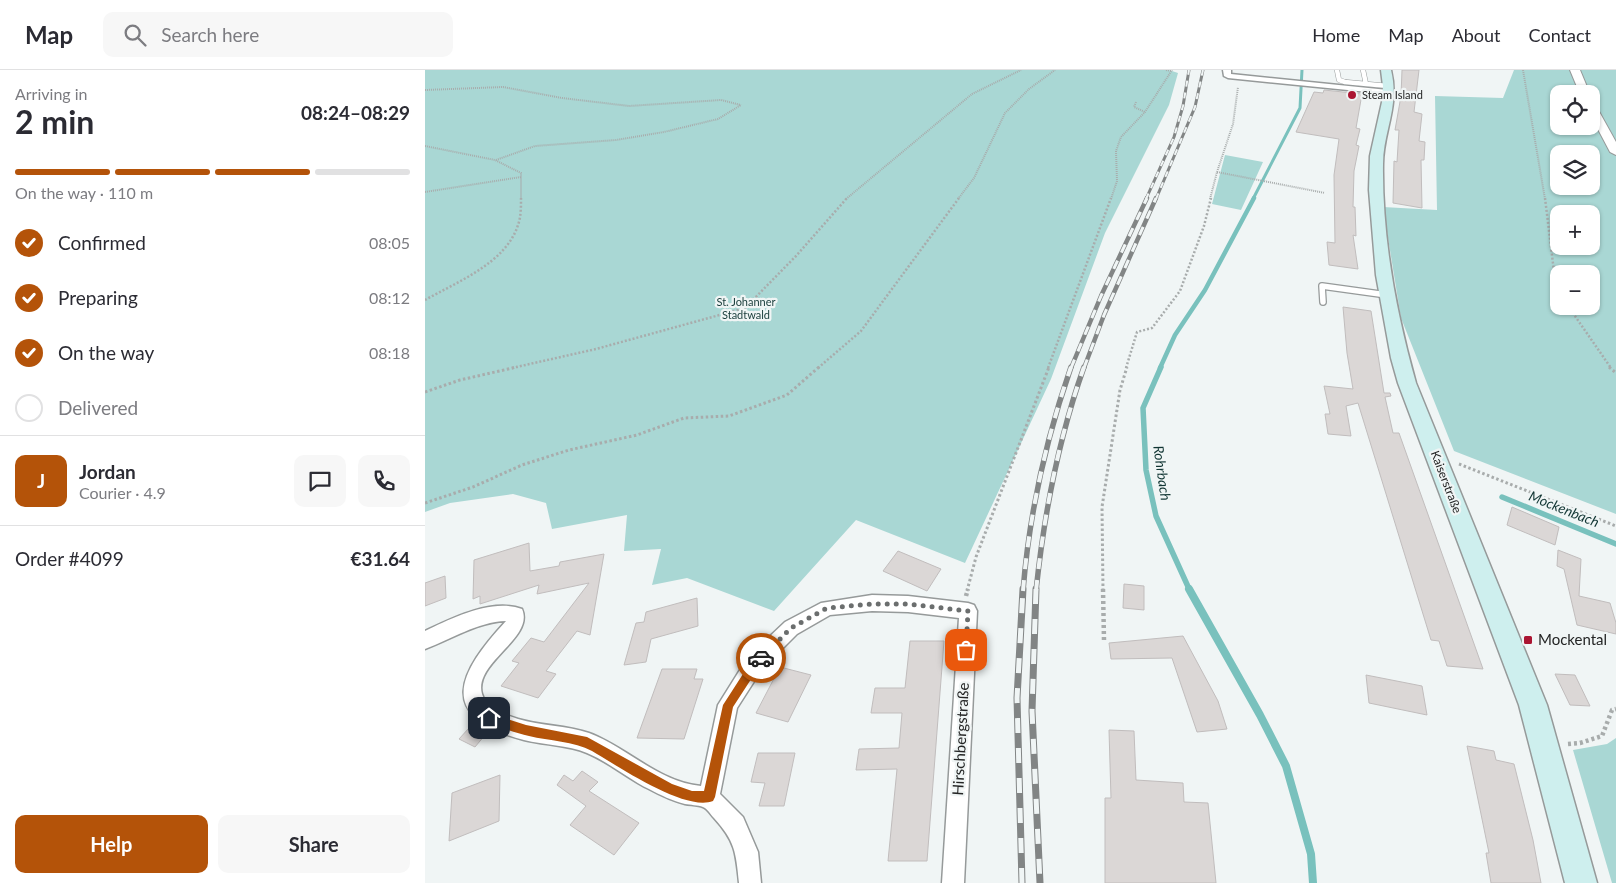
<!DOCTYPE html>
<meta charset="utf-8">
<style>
:root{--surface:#fff;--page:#f7f7f7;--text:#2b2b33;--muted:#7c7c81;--line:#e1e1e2;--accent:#b45309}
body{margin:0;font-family:Lato,sans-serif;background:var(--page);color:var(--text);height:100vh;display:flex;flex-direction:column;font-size:19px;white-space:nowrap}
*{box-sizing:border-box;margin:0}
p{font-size:16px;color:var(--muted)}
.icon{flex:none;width:28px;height:28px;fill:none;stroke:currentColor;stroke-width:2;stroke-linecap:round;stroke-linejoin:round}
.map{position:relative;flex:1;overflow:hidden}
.details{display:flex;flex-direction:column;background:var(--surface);width:425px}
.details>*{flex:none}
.fabs{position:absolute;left:1125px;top:15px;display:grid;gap:10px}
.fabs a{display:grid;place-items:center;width:50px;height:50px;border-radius:10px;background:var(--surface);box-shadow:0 1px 4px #0004;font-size:25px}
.pin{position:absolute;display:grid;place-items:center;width:42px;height:42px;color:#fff;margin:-21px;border-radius:10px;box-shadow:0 2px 8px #0006}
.courier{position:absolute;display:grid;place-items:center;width:50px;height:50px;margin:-25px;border:4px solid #b45309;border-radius:50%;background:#fff;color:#222;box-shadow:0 1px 6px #0007}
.head em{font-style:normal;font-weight:700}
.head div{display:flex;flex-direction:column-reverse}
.head{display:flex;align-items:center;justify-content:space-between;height:85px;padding:0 15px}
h1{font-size:32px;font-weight:700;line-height:38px}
.bar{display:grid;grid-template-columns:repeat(4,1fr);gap:8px 5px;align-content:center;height:60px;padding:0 15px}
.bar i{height:6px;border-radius:4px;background:var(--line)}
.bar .on{background:var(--accent)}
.bar p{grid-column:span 4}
.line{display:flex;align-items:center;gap:12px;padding:0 15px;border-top:1px solid var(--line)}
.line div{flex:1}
.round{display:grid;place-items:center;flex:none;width:52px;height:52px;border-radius:10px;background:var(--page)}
ol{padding:0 15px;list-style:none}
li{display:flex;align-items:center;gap:15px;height:55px}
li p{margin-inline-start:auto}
li .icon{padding:5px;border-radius:50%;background:var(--accent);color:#fff;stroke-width:4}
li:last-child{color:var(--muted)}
li i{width:28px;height:28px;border:2px solid var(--line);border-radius:50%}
.button{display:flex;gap:10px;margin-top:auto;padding:10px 15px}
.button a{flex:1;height:58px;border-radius:10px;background:var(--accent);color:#fff;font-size:20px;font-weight:700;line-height:58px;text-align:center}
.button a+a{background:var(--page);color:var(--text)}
header{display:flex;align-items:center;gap:30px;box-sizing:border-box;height:70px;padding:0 25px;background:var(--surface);border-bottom:1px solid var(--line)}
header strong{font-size:24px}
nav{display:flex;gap:28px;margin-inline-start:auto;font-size:18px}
.search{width:350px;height:45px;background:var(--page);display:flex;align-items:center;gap:12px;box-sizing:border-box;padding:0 18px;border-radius:10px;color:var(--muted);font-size:19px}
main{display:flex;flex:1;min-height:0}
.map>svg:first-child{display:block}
.green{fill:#a9d7d4;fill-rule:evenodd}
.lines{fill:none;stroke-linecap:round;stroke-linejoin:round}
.stream-far3{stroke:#79c1bd;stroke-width:3}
.stream-far2{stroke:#79c1bd;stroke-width:4.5}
.stream-far1{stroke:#79c1bd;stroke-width:5.5}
.stream{stroke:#79c1bd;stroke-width:8}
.building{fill:#dbd7d6;stroke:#c1bdbd}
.service-far1-casing{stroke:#969a9a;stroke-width:5.5}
.service-casing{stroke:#969a9a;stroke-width:8}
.minor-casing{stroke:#969a9a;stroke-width:3}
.tertiary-casing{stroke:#969a9a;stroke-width:2}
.secondary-casing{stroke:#969a9a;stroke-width:3}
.path-far3{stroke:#a8acac;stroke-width:2;stroke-dasharray:1 1;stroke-linecap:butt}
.path-far2{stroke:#a8acac;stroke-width:2.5;stroke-dasharray:2 2;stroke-linecap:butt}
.path-far1{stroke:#a8acac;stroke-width:3;stroke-dasharray:2.5 2.5;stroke-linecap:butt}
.path{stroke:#a8acac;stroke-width:4.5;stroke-dasharray:3 3;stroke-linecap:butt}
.service-far1{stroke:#fff;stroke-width:4.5}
.service{stroke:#fff;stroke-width:5.5}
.minor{fill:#fff;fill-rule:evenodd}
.tertiary{fill:#fff;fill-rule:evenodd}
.secondary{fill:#ceefee;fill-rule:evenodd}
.rail-far3-casing{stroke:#828585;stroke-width:3}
.rail-far2-casing{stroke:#828585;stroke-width:4.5}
.rail-far1-casing{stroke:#828585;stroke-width:5.5}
.rail-casing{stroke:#828585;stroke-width:7}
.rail-far3{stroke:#f0f5f5;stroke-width:2;stroke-dasharray:6;stroke-linecap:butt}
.rail-far2{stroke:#f0f5f5;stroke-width:3;stroke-dasharray:9;stroke-linecap:butt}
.rail-far1{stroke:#f0f5f5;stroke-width:4;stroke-dasharray:11;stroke-linecap:butt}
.rail{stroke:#f0f5f5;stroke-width:5;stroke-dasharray:15;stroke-linecap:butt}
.route{fill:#b45309}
.done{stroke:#6b6e6e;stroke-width:5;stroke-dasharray:0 9}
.poi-dot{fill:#ab1532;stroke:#f0f5f5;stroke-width:2}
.labels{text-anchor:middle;stroke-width:4.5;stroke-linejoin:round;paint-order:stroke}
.far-poi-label{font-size:11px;fill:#242525;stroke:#f0f5f5;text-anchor:start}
.far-park-label{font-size:11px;fill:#183c3a;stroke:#f0f5f5}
.street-label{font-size:12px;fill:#242525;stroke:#f0f5f5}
.water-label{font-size:14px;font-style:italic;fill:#113533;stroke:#f0f5f5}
.near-poi-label{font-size:15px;fill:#242525;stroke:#f0f5f5;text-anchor:start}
.near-street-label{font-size:15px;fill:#242525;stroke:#f0f5f5}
</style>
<header>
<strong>Map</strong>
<div class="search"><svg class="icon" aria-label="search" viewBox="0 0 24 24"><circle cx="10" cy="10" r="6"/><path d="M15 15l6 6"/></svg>Search here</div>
<nav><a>Home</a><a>Map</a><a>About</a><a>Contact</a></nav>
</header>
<main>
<section class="details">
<div class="head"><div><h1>2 min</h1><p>Arriving in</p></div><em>08:24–08:29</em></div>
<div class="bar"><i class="on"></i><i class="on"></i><i class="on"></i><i></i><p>On the way · 110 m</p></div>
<ol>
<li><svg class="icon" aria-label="check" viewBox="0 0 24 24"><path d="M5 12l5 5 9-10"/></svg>Confirmed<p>08:05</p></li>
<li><svg class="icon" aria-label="check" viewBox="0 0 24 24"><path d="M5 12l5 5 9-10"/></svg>Preparing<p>08:12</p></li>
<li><svg class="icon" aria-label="check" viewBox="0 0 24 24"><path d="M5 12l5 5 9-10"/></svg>On the way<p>08:18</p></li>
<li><i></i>Delivered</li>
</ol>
<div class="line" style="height:90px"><b class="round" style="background:var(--accent);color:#fff">J</b><div><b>Jordan</b><p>Courier · 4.9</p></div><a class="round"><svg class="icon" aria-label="chat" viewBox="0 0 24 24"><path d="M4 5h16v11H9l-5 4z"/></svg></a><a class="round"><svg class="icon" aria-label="phone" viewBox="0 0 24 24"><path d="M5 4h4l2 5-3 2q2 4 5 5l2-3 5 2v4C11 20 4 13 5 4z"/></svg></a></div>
<div class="line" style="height:65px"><div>Order #4099</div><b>€31.64</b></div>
<div class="button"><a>Help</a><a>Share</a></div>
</section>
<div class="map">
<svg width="1191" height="813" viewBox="0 0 1191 813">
<rect width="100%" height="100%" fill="#f0f5f5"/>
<path class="green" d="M0,0h744l9,3 -9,32 -64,128 -54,146 -86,184 -109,-43 -82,91 -87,-33 -35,7 9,-36 -37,2 3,-36 -75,14 -6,-26 -33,-9 -63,9 -25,9z
M1089,0h102v444l-162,-63 -53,-133 -18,-111 54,3 -2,-114 68,2zM1134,24h32v32h-32zM1134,84h32v32h-32zM1134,144h32v32h-32zM1134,204h32v32h-32z
M800,85l38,7 -22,48 -29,-6z
M1191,668v145h-4l-39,-133 34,-6z"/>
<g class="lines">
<path class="stream-far3" d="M828,129l47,-91 2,-38"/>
<path class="stream-far2" d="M735,298l15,-33 30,-45 49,-92"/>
<path class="stream-far1" d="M736,297l-18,41 3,62 10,46 34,75
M1077,427l114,47"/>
<path class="stream" d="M764,519l71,126 26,51 25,88 2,29"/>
</g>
<path class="building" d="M977,0h17l-5,42 8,2 -3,27 6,1 -1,18h-3l1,48 -29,-5 1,-42 3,1 2,-32h-4l6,-34z
M899,20l38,4 -6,34 4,1 -4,16 3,1 -5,25 -1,36h2l1,29 -3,-1 5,34 -29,-4 -2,-23 8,1 -1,-68 5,-36 -43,-7 18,-40 9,1z
M918,237l28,4 13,82h6l1,3 -6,1 8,36h6l84,236 -36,-3 -8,-25 -8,-1 -73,-237 -12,3 5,30 -23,-2 -3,-20h5l-6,-28 29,3 -6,-36z
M1087,437l47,20 -4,18 -48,-20z
M104,473l1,28 29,-5 1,-4 44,-8 -14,81 -13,-4 -31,40 10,3 -18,24 -37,-12 18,-23 -7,-2 19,-23 13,4 45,-59 -52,11 2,-9 -59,19v-8l-7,3 1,-39z
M1133,480l23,9 -2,37 31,7 6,20v11l-39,-9 -13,-56 -7,-3z
M473,481l43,18 -14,22 -44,-20z
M20,506l1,22 -21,8v-23z
M699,514l20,2v24l-21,-2z
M272,528l1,28 -47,13 -5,23 -22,3 12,-42 8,-1 2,-10z
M758,566l35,65 9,28 -30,3 -25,-74 -61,1 -2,-16z
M485,571h34l-17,220h-39l9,-92 -41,1 3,-21 40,-1 3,-35h-31l4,-25h30z
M355,597l31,8 -23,47 -32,-9z
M237,599h35l-3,10h9l-19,60 -47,-1z
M1130,604l20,1 15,31 -20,-1z
M941,605l56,11 5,29 -58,-12z
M44,658l16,7 -10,12 -16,-8z
M684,660l25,1 2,49 47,3 1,19 24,1 8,80h-111v-85h6z
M1042,676l27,5 2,9 18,4 19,76 8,43h-50l-5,-30h3z
M333,683h37l-11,53h-25l6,-23 -14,-1z
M157,701l16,11 -9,9 50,32 -25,32 -44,-30 16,-19 -29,-21 7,-10 9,6z
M75,705l-1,46 -50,20 3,-48z"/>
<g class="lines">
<g class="service-far1-casing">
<path id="service-far1" d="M912,0l2,10 6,2 43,4
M938,0l3,14"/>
</g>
<g class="service-casing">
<path id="service" d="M898,232l-1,-16 65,9"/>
</g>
<g class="minor-casing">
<path id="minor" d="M798,0h8v4l157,16 4,2 -4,2 -160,-16 -4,-2z
M447,525l36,1 60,7 6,2 3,6 -13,272h-22l17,-265 -51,-6 -36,-1 -42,4 -33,19 -35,35 -25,39 -17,86 23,23 15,35 3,31h-22c-3,-31 -4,-42 -25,-65 -3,-3 -7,-10 -11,-11 -5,-2 -13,-2 -18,-3 -12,-3 -25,-9 -36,-15 -21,-10 -40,-27 -62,-36 -19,-8 -43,-8 -63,-13 -90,-23 -65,-68 -18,-119 -29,1 -54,18 -81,28v-18c27,-13 67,-33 97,-22 13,29 -49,54 -40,85 4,14 23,21 36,25 23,7 48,6 71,14 38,14 69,49 112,53l17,-81 30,-48 37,-35 36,-19z"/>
</g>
<g class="tertiary-casing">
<path id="tertiary" d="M1145,0h10l10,24h-10z
M1166,33l5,3 20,36v13l-6,-3 -19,-36z"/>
</g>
<g class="secondary-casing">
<path id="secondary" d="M956,0h10c9,37 -8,61 -8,94 -1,74 13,148 33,219l131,322 50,178h-32l-46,-178 -121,-322 -7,-25 -15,-83 -7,-85 1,-34 12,-54 1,-16z"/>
</g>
<path class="path-far3" d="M741,0l6,1
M1098,0l22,129
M0,20l78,-3 59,11 67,8 92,-6 20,5
M711,32l-2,5 11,5
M0,76l70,14 26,13v26
M71,90l39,-14 81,-6 48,-8 54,-13 23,-14
M792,102l108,21
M0,122l96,-15
M421,129l126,-105 49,-24
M533,129l16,-21 31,-65 24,-24 26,-19
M686,129l6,-18 -1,-30 5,-14 24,-25 27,-42
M785,129l7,-27 16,-48 5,-37"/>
<path class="path-far2" d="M1120,128l11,90 3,5
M0,230c32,-18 81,-37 93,-75 3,-8 3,-18 3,-27
M1143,236l43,62
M87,298l84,-19 149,-41 51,-52 51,-58
M393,298l43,-37 98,-133
M623,298l63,-170
M701,298l11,-36 15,-4 28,-37 24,-65 7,-28"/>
<path class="path-far1" d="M1184,297l7,6
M0,322l35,-12 57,-13
M1034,394l157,62
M0,433l48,-16 49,-22 47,-15 68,-15 47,-17 45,-2 58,-21 32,-28
M542,521l9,-34 73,-190
M678,521l-1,-84 18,-117 7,-23"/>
<path class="path" d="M678,519l1,51
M541,526l2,-7
M1143,674l12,-1 22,-7 10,-26 4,-1"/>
<use href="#service-far1" class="service-far1"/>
<use href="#service" class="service"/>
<use href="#minor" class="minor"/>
<use href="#tertiary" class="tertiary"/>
<use href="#secondary" class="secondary"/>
<g class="rail-far3-casing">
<path id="rail-far3" d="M721,129l28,-62 9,-31 6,-36
M731,129l39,-92 8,-37"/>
</g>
<g class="rail-far2-casing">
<path id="rail-far2" d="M646,298l30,-72 46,-98
M659,298l20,-53 52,-117"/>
</g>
<g class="rail-far1-casing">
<path id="rail-far1" d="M598,521c6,-76 23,-152 48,-224
M611,521c8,-77 22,-151 48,-224"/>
</g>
<g class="rail-casing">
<path id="rail" d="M611,519l-4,122 8,172
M597,813l-5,-185 6,-109"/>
</g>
<use href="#rail-far3" class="rail-far3"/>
<use href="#rail-far2" class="rail-far2"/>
<use href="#rail-far1" class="rail-far1"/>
<use href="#rail" class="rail"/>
</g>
<path class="route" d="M336,583l3,2v6l-5,6 -26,40 -18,90 -2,4c-28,11 -95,-35 -121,-50 -18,-10 -43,-10 -63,-15 -14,-3 -30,-9 -43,-14l-2,-4 2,-4 3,-1 37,12 61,12 85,47 20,7h12l19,-86 29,-45z"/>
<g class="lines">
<path class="done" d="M336,588l30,-30 36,-20 45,-4h36l60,7 -2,39"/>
</g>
<g class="poi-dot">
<circle cx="927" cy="25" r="5"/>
<rect x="1098" y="565" width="10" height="10" rx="2.5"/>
</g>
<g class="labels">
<g class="far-poi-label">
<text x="937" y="29">Steam Island</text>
</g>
<g class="far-park-label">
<text x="321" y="236">St. Johanner<tspan x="321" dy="13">Stadtwald</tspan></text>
</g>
<g class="street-label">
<text transform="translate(1021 412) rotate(69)" y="4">Kaiserstraße</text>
</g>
<g class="water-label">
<text transform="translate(737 403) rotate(82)" y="5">Rohrbach</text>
<text transform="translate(1139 439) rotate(22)" y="5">Mockenbach</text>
</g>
<g class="near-poi-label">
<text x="1113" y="575">Mockental</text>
</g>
<g class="near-street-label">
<text transform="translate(536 669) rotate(-87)" y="5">Hirschbergstraße</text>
</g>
</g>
</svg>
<div class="fabs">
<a><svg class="icon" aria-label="locate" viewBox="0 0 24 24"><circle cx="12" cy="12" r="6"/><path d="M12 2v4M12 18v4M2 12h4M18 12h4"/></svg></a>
<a><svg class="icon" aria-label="layers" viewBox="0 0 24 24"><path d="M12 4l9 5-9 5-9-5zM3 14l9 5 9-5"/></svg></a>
<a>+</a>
<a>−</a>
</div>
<div class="pin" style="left:541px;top:580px;background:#ea580c"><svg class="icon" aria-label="bag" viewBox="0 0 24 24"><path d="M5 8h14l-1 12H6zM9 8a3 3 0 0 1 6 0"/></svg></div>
<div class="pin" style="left:64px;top:648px;background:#1f2937"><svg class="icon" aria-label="home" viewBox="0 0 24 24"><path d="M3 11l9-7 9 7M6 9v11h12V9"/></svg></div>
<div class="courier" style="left:336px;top:588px"><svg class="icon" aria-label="car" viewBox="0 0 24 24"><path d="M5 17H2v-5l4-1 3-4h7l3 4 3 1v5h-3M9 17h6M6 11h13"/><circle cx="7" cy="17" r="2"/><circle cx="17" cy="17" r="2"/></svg></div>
</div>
</main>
